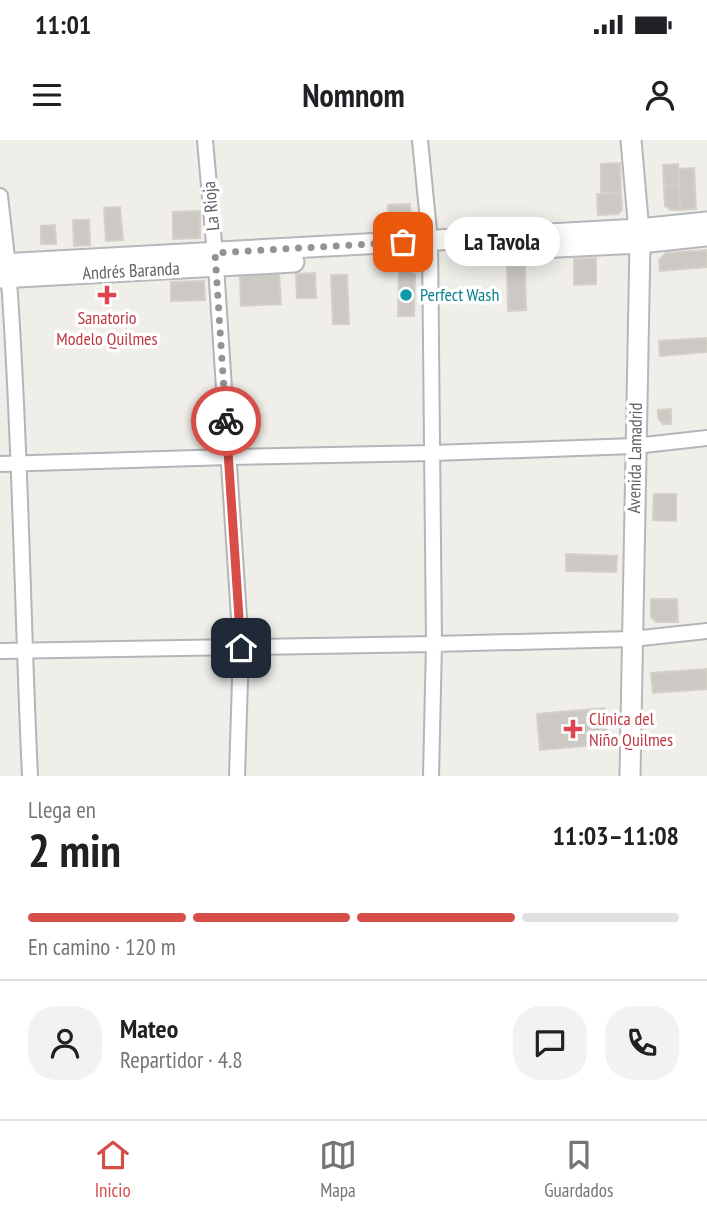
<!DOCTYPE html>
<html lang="es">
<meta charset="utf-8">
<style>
:root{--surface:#fff;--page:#f2f2f2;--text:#202124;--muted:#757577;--line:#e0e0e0;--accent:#d74d48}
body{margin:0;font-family:"PT Sans Narrow",sans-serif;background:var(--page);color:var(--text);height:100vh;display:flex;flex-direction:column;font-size:26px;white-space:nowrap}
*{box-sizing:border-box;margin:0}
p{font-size:23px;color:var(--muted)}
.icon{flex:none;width:38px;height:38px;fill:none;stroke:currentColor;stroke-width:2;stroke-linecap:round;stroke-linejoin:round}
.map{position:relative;height:636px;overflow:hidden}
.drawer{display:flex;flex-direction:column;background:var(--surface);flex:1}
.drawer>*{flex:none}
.pin{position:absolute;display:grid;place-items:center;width:60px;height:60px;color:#fff;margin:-30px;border-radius:14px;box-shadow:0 4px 10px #0006}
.courier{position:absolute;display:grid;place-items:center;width:70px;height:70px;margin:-35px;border:5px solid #d74d48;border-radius:50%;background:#fff;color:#222;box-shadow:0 2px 9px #0007}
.bubble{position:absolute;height:49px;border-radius:24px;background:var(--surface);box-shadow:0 4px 18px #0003;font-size:23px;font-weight:700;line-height:49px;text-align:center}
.headline em{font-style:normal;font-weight:700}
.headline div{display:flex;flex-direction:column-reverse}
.headline{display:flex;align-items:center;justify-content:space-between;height:119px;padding:0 28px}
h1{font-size:46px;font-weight:700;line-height:52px}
.bar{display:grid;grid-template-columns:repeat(4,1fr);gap:10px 7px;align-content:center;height:84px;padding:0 28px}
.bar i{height:9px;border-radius:5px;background:var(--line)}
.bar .selected{background:var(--accent)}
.bar p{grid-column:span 4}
.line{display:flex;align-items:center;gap:18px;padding:0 28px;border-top:2px solid var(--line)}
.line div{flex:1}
.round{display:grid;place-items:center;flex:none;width:74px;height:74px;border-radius:28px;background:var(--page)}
.status{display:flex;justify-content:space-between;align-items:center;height:49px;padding:0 35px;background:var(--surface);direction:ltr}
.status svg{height:19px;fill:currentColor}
header{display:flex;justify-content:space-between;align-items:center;height:91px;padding:0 28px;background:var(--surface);font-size:32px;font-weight:700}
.dock{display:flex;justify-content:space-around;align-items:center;height:98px;border-top:2px solid var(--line);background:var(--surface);font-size:19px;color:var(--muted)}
.dock a{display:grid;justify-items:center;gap:4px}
.dock .selected{color:var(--accent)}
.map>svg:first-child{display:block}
.building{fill:#ccc9c5;stroke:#d4d0c8;stroke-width:2}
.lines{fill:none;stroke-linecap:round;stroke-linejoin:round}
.street-casing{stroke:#b3b5b9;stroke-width:18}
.secondary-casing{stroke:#b5b7bb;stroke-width:23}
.street{stroke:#fff;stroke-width:14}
.secondary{stroke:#fff;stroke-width:19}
.done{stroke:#929494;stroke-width:7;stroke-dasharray:0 12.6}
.route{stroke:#d74d48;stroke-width:9}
.health-dot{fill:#e0444e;stroke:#fff;stroke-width:2.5}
.culture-dot{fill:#0f9aa8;stroke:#fff;stroke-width:2.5}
.labels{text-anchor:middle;stroke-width:7;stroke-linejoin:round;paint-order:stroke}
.street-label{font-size:18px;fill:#606367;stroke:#fff}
.culture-label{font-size:18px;fill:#0d838f;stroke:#fff;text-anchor:start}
.health-label{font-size:18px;fill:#be3a42;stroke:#fff}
</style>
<div class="status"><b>11:01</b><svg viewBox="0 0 49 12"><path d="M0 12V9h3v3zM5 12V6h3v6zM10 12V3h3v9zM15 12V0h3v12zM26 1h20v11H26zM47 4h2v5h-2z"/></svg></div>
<header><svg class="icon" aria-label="menu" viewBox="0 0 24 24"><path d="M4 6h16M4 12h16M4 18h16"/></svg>Nomnom<svg class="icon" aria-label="person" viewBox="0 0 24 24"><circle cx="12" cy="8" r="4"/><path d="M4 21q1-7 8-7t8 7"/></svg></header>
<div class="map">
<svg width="707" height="636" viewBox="0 0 707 636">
<rect width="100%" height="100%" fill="#f0eee9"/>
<path class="building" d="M620,23l1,30h-20v-29z
M678,24l1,21 -15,1 -1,-21z
M694,28l2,41 -16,1 -2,-41z
M679,45l1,25h-9l-6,-4 -1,-20z
M621,53l1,17 -4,4 -20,1 -1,-21z
M410,64l1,15 -5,5h-17l-1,-19z
M120,67l3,33 -17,1 -2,-33z
M200,71v27l-27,1v-27z
M73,80h16l1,25 -16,1z
M55,85l1,19h-15v-18z
M707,110v17l-47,4 -1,-11 7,-7z
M596,118v26l-22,1v-26z
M507,124h18l1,46 -18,1z
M399,128h9l7,7 -1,41h-16z
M279,133l2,31 -40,2 -1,-30z
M315,133l1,25h-19l-1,-24z
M331,135h16l2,49h-16z
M204,141l1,19 -34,1v-19z
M707,198v14l-47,4 -1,-15z
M671,269v15h-8l-5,-6v-8z
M654,354h22v27l-23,-1z
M566,414l51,2 -1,16 -50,-1z
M651,459h26l1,23h-22l-5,-5z
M707,529v20l-54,4 -2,-20z
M605,568l3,36 -68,6 -3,-36z"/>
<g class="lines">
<g class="street-casing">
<path id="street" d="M205,0l11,126 25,382 -4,128
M420,0l10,101 4,403 -3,132
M0,56c3,28 7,56 9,85 12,164 13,330 21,495
M0,324l229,-7 204,-4 202,-7 72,-8
M0,511l434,-7 198,-5 75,-8"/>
</g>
<g class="secondary-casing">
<path id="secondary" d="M499,110l141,-7 67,-7
M0,124l639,-35 68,-7
M0,138l294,-16
M630,636l10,-533 -9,-103"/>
</g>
<use href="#street" class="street"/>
<use href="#secondary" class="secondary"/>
</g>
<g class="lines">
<path class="done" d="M226,281l-11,-168 188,-11"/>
<path class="route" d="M226,281l15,227"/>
</g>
<g class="health-dot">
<path d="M103.5 144.5h7v7h7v7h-7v7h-7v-7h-7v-7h7z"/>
<path d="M569.5 578.5h7v7h7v7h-7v7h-7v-7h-7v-7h7z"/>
</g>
<circle class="culture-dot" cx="406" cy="155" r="7"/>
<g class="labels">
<g class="street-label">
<text transform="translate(211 66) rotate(-95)" y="6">La Rioja</text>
<text transform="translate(131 131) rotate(-3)" y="6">Andrés Baranda</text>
<text transform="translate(635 318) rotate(-89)" y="6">Avenida Lamadrid</text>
</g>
<g class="culture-label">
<text x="420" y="161">Perfect Wash</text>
</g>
<g class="health-label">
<text x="107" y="184">Sanatorio<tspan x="107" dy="21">Modelo Quilmes</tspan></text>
<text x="589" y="585" text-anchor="start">Clínica del<tspan x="589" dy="21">Niño Quilmes</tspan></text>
</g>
</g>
</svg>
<div class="pin" style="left:403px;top:102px;background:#ea580c"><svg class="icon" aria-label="bag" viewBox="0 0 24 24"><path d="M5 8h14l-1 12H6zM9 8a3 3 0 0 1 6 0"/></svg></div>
<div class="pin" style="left:241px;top:508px;background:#1f2937"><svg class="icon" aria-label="home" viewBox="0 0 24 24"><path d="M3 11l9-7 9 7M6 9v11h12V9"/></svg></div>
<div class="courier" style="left:226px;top:281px"><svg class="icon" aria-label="bike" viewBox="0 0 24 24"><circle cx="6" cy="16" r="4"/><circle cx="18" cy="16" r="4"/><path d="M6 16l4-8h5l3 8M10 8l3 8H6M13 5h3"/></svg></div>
<div class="bubble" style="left:444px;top:77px;width:116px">La Tavola</div>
</div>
<section class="drawer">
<div class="headline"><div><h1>2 min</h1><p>Llega en</p></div><em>11:03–11:08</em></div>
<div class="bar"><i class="selected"></i><i class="selected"></i><i class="selected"></i><i></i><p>En camino · 120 m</p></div>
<div class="line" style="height:126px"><a class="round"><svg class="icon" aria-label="person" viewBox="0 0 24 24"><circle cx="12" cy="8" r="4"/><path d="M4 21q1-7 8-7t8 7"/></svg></a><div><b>Mateo</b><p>Repartidor · 4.8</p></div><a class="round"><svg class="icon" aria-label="chat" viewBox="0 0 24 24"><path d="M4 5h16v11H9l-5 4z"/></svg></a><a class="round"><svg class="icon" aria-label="phone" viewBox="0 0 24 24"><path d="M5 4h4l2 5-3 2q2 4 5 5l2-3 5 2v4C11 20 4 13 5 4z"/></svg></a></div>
</section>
<nav class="dock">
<a class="selected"><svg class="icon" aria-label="home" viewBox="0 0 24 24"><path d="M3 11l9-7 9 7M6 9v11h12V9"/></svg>Inicio</a>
<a><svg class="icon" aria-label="map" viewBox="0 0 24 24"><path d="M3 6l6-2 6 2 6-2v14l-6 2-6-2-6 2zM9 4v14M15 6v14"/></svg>Mapa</a>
<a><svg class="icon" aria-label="saved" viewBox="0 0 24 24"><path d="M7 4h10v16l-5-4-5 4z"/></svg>Guardados</a>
</nav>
